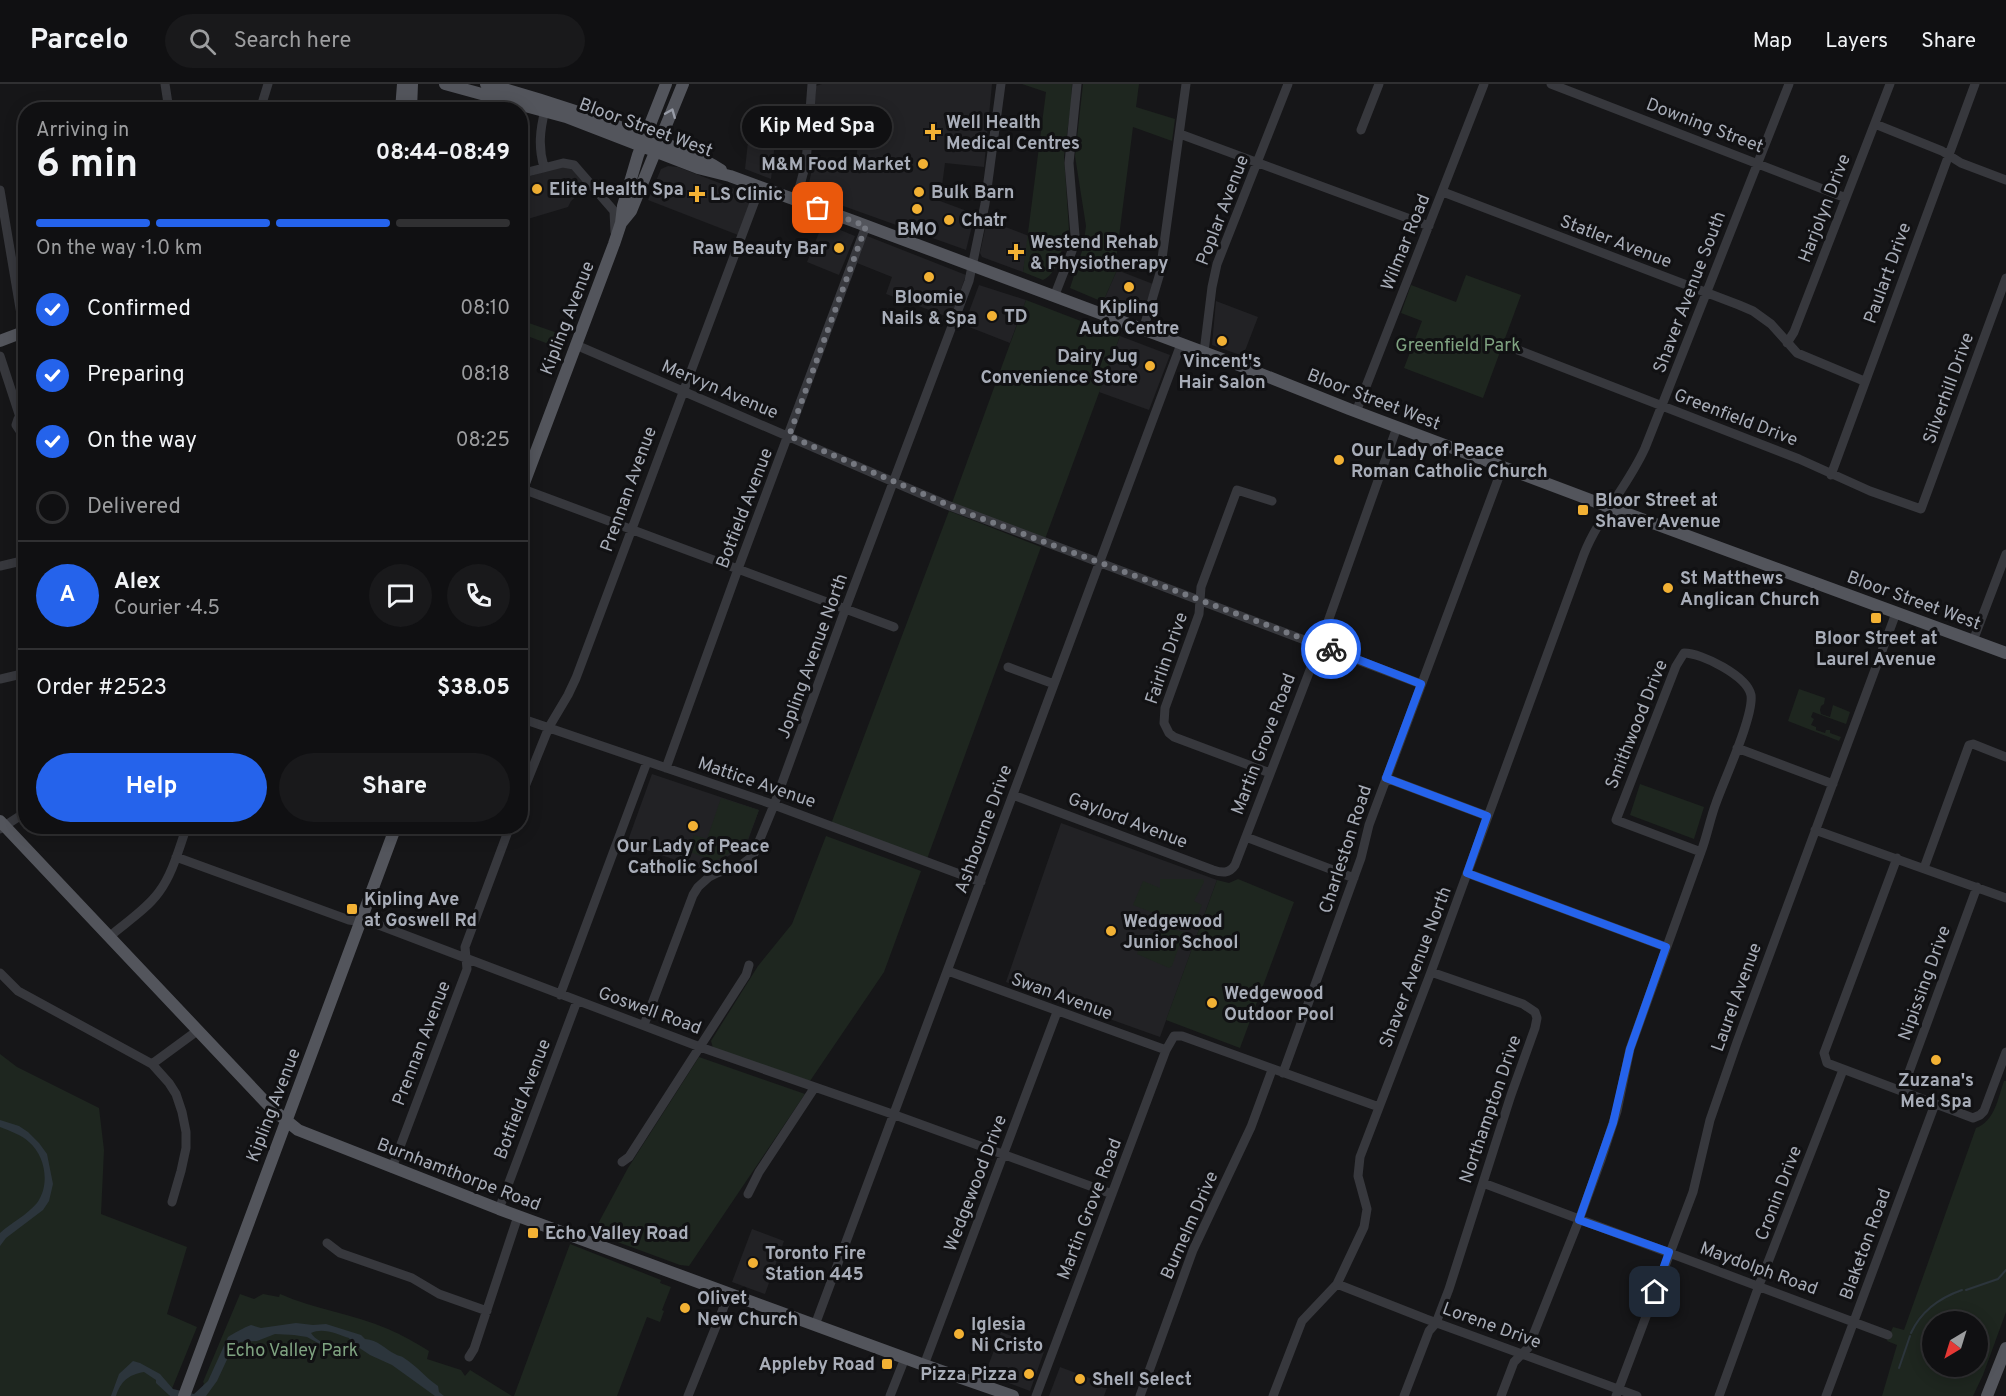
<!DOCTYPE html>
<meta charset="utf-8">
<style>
:root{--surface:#101012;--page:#19191b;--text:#f1f3f6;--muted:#9c9d9f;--line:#303032;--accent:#2563eb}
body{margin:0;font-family:Overpass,sans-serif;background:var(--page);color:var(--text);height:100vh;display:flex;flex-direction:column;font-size:22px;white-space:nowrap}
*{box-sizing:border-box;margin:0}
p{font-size:20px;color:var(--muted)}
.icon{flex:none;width:33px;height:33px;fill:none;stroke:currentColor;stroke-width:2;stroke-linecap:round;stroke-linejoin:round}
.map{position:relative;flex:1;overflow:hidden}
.side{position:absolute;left:18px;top:18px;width:510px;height:732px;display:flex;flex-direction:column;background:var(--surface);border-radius:24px;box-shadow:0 3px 15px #0003,0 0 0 2px var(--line)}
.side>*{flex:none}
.needle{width:39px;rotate:218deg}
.tools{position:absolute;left:1922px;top:1227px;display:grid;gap:12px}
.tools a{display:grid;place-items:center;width:66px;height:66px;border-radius:50%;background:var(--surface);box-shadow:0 3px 15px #0003,0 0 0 2px var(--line);font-size:30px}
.pin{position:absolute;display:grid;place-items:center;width:51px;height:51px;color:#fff;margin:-26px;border-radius:12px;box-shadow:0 3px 9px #0006}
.courier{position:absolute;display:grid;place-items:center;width:60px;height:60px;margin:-30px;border:4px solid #2563eb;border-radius:50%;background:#fff;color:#222;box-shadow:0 2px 8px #0007}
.bubble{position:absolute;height:42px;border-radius:21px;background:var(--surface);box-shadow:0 3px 15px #0003,0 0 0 2px var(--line);font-size:20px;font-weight:700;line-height:42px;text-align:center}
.head em{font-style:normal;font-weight:700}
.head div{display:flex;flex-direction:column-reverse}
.head{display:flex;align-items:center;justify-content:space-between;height:102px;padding:0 18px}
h1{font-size:39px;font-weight:700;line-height:45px}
.bar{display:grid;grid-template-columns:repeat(4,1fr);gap:9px 6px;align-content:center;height:72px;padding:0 18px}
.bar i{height:8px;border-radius:4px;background:var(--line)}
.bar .current{background:var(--accent)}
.bar p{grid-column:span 4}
.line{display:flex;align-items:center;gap:15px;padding:0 18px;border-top:2px solid var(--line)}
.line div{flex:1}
.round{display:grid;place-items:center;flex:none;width:63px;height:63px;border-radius:32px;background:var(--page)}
ol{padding:0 18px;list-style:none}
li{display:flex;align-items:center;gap:18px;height:66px}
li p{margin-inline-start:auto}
li .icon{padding:6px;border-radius:50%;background:var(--accent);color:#fff;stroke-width:4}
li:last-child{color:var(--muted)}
li i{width:33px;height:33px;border:3px solid var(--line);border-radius:50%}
.primary-button{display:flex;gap:12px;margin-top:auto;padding:12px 18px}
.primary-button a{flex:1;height:69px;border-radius:36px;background:var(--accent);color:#fff;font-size:24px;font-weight:700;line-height:69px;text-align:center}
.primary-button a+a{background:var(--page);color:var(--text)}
header{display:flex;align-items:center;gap:36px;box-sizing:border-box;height:84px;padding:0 30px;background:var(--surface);border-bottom:2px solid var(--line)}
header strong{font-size:28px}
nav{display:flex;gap:33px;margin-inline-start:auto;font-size:21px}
.search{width:420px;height:54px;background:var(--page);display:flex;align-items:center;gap:15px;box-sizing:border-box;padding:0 21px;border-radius:33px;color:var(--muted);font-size:22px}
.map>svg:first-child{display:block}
.built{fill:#222225}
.green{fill:#1e261f;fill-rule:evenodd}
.water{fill:#2c353c}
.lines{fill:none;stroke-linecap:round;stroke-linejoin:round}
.stream{stroke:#2c353c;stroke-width:2}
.minor{stroke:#37383d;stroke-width:9}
.major{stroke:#53555c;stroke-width:12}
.oneway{stroke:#979ba6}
.done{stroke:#757880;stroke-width:6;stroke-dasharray:0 10.8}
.route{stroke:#2563eb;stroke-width:8}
.poi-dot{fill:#f2b134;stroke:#111113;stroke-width:2}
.labels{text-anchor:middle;stroke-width:6;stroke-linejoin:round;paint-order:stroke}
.poi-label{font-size:18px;font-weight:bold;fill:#a8adb8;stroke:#111113;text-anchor:start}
.street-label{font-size:18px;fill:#a8adb8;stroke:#111113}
.park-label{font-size:18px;fill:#7fa381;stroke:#111113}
</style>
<header>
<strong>Parcelo</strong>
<div class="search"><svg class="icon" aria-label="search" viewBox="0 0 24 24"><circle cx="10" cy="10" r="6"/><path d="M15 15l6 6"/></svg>Search here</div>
<nav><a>Map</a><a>Layers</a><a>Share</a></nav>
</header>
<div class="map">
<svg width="2006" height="1312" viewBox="0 0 2006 1312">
<rect width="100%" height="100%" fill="#161618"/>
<path class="built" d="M822,0h170l-8,83 -39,-4 -5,38 35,13 -9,36 -159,-57 6,-29 42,7 6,-57 -47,-3 2,-25z
M748,58h27l-4,37 -26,-10z
M561,82l10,2 17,19 -17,14 -3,6 -47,14v-42z
M668,82l10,1 70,27 3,6 -13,35 -90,-35 13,-31z
M987,136l42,16 -6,36 -41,-15 -2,-4z
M823,139l32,13 -16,39 -32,-13z
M867,152l99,39 -15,43 -65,-24 6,-17 -35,-14z
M1117,186l36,14 -11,30 -6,1 -33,-13z
M979,201l47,15 -16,43 -46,-18z
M1216,217l42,16 -15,39 -31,-11z
M1120,252l50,19 -21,55 -50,-18z
M652,690l107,36 -13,36 -42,24 -77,-27z
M1061,739l156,57 -57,157 -154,-55z
M752,1145l32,12 -19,53 -33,-12z
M1001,1248l44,17 -15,42 -45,-17z
M1060,1283l48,18 -4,11h-55z"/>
<path class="green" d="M1022,0h50l-1,21 -7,51 5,74 -3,1c-3,15 -8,43 -23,49l-20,-8 23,-180z
M1083,0h56l-3,23 39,12 -3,22 -39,-14 -18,141 2,2 -14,32 -33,-14 13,-40 3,-22 -11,-70z
M1466,191l55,20 -38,103 -79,-30 18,-47 -21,-8 10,-28 45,17z
M1026,216l94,36 -75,203 -93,-36z
M526,238l40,14 -4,13 -40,-15z
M949,427l92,36 -114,312 -96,-35z
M1799,605l26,9 -1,6 -3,2 -1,4 1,4 9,3 3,-12 17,7 -4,12 -33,-12 -2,5 3,2 -3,6 5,2v3l9,3 1,-3h4v3l11,4 -2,4 -51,-20z
M1640,700l64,23 -10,32 -64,-24z
M721,714l38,12 -13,34 -31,17 -28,-10 7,-16 13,4z
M826,752l95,35 -37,101 -74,109 -97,-33 -2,-7 47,-75 34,-42z
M1160,795h43l1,3 -10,19 8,4 -10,23 -59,-23 10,-24 17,7z
M1238,795l56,23 -54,146 -74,-28 51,-140 12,3z
M1168,844l16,4 -12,34 -3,2 -32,-14c5,-15 14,-23 31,-26z
M0,970l17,13 82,41 5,42 -3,64 86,33 -20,67 30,13 -28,69h-169z
M699,973l106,37 -116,172 -9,-1 -87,-32 35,-65z
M2004,997h2v231l-23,63 -10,21h-91l15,-51 -10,-4 6,-14 11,3 72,-202c19,-7 22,-30 28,-47zM1932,1238h45v44h-45z
M570,1160l91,36 -1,3 11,4 -9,23 2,1 -4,11 -13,-5 -30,79h-103z
M240,1210l14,5 9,-5 16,3 1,-3c34,15 73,20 108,35 14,6 28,14 41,22l-2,8 34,11 4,6 5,-6 42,26h-313l5,-13 -1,-1z"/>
<path class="water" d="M0,1036l19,6 9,6 11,11 8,11 6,30 -4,17 -6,9 -37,28 -6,8v-13c11,-10 27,-18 37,-30 13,-18 9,-46 -8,-61 -7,-7 -19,-11 -29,-15z
M296,1239l17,2 13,-1 35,11 4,4c13,1 20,10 30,15 3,2 7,2 9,4 13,8 22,20 34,28l1,6 5,4h-9l-43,-31 -22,-10 -18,-12 -3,-5c-12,-4 -26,-11 -38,-5 9,14 34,14 48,20l-21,-3 -20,-7 -11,-6 -13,-2 -19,-1 -18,7 -17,1 -9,9 -14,30 -11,15h-36l-14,-13v-3l-12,-8c-16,3 -23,9 -28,24h-5l8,-22 14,-13 7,2 20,11 13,15 21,5 14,-13 20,-44c4,-3 17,-10 23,-12l10,3z"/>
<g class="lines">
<path class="stream" d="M1966,1206l32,-11 8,-9
M1911,1249c10,-22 28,-35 51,-43
M1899,1284l11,-32"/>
<path class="minor" d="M165,0l4,26
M1551,0l295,114
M260,26l8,-26
M1875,40l67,27 19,12 45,17
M1361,46l18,-46
M1180,50l249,92
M544,83c-6,-20 -4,-37 1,-57
M520,90l43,-11 11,2 40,46 1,21
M0,106l24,142
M1443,108l296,113 14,6 18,13 26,29 67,28
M796,116l10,-37 6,-79
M1054,213l18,-46 3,-16 -6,-72 8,-79
M1143,246l17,-57 26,-189
M1787,259l7,-11 96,-248
M576,261l371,160 474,179
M1505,261l294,114 71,32 51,18 85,-231
M1204,268l8,-65 5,-23 71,-180
M0,272l20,61
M1356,328l128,-328
M26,332l-8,3 -2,6 4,6 6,1
M1831,391l144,-391
M520,404l374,139
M0,482l26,-6
M1973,557l33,-87
M1008,583l46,17
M0,595l26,-6
M520,634l246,84 215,80
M1737,664l96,36
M666,684l72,-199 128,-343
M1270,689l-96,-36 -5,-4 -5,-10 1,-15 34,-94 2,-27 36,-97 35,11
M1386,694l101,38
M1013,711l200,75c9,3 16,4 22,-5l85,-221 77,-217
M520,715l29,-72 19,-32 8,-17 184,-491
M0,745l26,-17
M1815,746l191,68
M1246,753l108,41
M176,773l173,63 27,4 324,123 195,68 217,79
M1897,774l-73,195 3,10 146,55 7,-3 4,-4 22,-59
M1924,784l45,-123 4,-1 33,13
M1467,789l199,74
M109,853c16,-14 37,-27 50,-45 14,-19 20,-44 28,-66
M948,887l218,79
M0,889l18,18 134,73 17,19 7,11 6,18 4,20v16l-5,23 -9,31
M560,911l87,-233
M644,941l49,-130 5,-8 11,-10 8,-4 24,-8 12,-9 21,-51 71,-195 124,-329 16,-77 16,-120
M152,980l45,-33
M1283,989l78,-215 8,-33 134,-359
M1902,1007l75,-204
M622,1078l7,-5 117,-182 3,-10
M392,1084l75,-199 -2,-22 45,-121
M1483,1099l405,152
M748,1110l11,-22 56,-85
M499,1125l78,-208
M327,1159l13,10 72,25 27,16 48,17
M1337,1200l89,35 211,77
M815,1241l366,-981
M469,1273l5,-8 44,-133
M924,1281l133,-353
M688,1312l41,-102
M890,1312l15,-38
M1036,1312l130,-346 8,-14h8l197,71
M1140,1312l53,-146 58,-123 21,-57
M1273,1312l29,-75 35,-37 27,-57 3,-18 -9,-33 2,-19 71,-185 153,-418c15,-38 44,-68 61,-106l144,-364
M1404,1312l25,-65 7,-8 13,-34 62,-194 24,-67 2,-10 -2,-6 -12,-8 -92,-32
M1501,1312l13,-34 14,-14 51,-128 22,-60 16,-49 13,-62 71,-197 -85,-32 60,-154 8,-13c18,0 63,23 67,42 3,21 -27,85 -35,108 -6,16 -9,33 -15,49
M1616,1312l77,-204 17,-72 27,-78 159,-429
M1719,1312l42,-116 82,-210
M1826,1312l109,-292"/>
<path class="major" d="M445,0l121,33 132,51 32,8 126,46 385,144 108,43 271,102 386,142
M486,0c52,14 104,31 155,51 28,10 55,19 80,35
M401,26l2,-26
M411,26l1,-26
M622,138l9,-11 52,-127
M0,257l26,-10
M520,410l94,-250 7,-21 2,-17 15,-51 28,-71
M0,737l272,288 26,21 201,79 425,156 89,31
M184,1312l212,-570
M1987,1312l19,-48"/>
</g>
<defs><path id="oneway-chevron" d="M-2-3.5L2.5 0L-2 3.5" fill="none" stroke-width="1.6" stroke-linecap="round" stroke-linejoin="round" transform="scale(1.5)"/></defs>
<use class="oneway" href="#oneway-chevron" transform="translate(671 29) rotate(-68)"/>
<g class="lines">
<path class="done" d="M818,124l48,18 -77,210 178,77 364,136"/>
<path class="route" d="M1331,565l90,35 -35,94 101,38 -20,57 199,74 -36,102 -17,74 -34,97 90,32 -14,40"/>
</g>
<g class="poi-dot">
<path d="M930 39h6v6h6v6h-6v6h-6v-6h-6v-6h6z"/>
<circle cx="923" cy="80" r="6"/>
<circle cx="537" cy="105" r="6"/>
<circle cx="919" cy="108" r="6"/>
<path d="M694 101h6v6h6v6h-6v6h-6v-6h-6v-6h6z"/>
<circle cx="917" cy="125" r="6"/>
<circle cx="949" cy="136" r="6"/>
<circle cx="839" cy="164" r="6"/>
<path d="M1013 159h6v6h6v6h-6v6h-6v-6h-6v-6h6z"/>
<circle cx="929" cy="193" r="6"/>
<circle cx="1129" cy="203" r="6"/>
<circle cx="992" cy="232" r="6"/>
<circle cx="1222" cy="257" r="6"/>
<circle cx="1150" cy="282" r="6"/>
<circle cx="1339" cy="376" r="6"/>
<rect x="1577" y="420" width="12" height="12" rx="3"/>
<circle cx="1668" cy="504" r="6"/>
<rect x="1870" y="528" width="12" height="12" rx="3"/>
<circle cx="693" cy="742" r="6"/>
<rect x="346" y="819" width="12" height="12" rx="3"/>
<circle cx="1111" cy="847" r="6"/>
<circle cx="1212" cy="919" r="6"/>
<circle cx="1936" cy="976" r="6"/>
<rect x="527" y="1143" width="12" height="12" rx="3"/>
<circle cx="753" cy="1179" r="6"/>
<circle cx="685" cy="1224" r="6"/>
<circle cx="959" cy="1250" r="6"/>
<rect x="881" y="1274" width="12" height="12" rx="3"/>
<circle cx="1029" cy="1290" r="6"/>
<circle cx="1080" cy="1295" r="6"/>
</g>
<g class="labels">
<g class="poi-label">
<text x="946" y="44">Well Health<tspan x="946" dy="21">Medical Centres</tspan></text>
<text x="911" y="86" text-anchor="end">M&amp;M Food Market</text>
<text x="549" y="111">Elite Health Spa</text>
<text x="931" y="114">Bulk Barn</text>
<text x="710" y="116">LS Clinic</text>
<text x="961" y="142">Chatr</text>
<text x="917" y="151" text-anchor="middle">BMO</text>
<text x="1030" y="164">Westend Rehab<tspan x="1030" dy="21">&amp; Physiotherapy</tspan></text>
<text x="827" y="170" text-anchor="end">Raw Beauty Bar</text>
<text x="929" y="219" text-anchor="middle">Bloomie<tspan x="929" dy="21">Nails &amp; Spa</tspan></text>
<text x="1129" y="229" text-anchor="middle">Kipling<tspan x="1129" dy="21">Auto Centre</tspan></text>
<text x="1004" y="238">TD</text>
<text x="1138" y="278" text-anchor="end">Dairy Jug<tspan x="1138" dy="21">Convenience Store</tspan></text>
<text x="1222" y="283" text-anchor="middle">Vincent's<tspan x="1222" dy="21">Hair Salon</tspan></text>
<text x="1351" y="372">Our Lady of Peace<tspan x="1351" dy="21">Roman Catholic Church</tspan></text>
<text x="1595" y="422">Bloor Street at<tspan x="1595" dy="21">Shaver Avenue</tspan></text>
<text x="1680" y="500">St Matthews<tspan x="1680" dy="21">Anglican Church</tspan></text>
<text x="1876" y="560" text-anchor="middle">Bloor Street at<tspan x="1876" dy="21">Laurel Avenue</tspan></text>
<text x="693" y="768" text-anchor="middle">Our Lady of Peace<tspan x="693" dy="21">Catholic School</tspan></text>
<text x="364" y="821">Kipling Ave<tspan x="364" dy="21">at Goswell Rd</tspan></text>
<text x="1123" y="843">Wedgewood<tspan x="1123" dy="21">Junior School</tspan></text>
<text x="1224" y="915">Wedgewood<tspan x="1224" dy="21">Outdoor Pool</tspan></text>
<text x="1936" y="1002" text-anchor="middle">Zuzana's<tspan x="1936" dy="21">Med Spa</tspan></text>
<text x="545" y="1155">Echo Valley Road</text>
<text x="765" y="1175">Toronto Fire<tspan x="765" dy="21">Station 445</tspan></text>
<text x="697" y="1220">Olivet<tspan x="697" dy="21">New Church</tspan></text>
<text x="971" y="1246">Iglesia<tspan x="971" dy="21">Ni Cristo</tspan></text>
<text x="875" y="1286" text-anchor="end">Appleby Road</text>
<text x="1017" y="1296" text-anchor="end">Pizza Pizza</text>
<text x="1092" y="1301">Shell Select</text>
</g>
<g class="street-label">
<text transform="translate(1705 41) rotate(21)" y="6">Downing Street</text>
<text transform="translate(646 43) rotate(20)" y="6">Bloor Street West</text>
<text transform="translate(1824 124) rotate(-69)" y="6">Harjolyn Drive</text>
<text transform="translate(1222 126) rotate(-69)" y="6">Poplar Avenue</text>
<text transform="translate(1616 157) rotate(21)" y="6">Statler Avenue</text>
<text transform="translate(1405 158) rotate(-68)" y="6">Wilmar Road</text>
<text transform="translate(1887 189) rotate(-70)" y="6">Paulart Drive</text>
<text transform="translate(1689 208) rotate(-69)" y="6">Shaver Avenue South</text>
<text transform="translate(567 234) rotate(-69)" y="6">Kipling Avenue</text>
<text transform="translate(1948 304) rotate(-70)" y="6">Silverhill Drive</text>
<text transform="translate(720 305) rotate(23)" y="6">Mervyn Avenue</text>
<text transform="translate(1374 315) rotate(21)" y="6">Bloor Street West</text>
<text transform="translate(1736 333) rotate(21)" y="6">Greenfield Drive</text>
<text transform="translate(628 405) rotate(-70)" y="6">Prennan Avenue</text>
<text transform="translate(744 424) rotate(-69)" y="6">Botfield Avenue</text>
<text transform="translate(1914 516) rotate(20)" y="6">Bloor Street West</text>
<text transform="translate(812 572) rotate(-70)" y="6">Jopling Avenue North</text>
<text transform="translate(1166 574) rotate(-71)" y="6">Fairlin Drive</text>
<text transform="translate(1636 640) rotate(-68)" y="6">Smithwood Drive</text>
<text transform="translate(1263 660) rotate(-69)" y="6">Martin Grove Road</text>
<text transform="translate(757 698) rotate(19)" y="6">Mattice Avenue</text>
<text transform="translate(1128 736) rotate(21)" y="6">Gaylord Avenue</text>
<text transform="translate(983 745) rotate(-70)" y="6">Ashbourne Drive</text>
<text transform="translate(1345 765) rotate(-72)" y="6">Charleston Road</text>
<text transform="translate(1415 883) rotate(-69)" y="6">Shaver Avenue North</text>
<text transform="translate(1924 899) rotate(-70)" y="6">Nipissing Drive</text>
<text transform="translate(1062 912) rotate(20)" y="6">Swan Avenue</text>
<text transform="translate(1736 913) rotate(-70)" y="6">Laurel Avenue</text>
<text transform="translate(650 926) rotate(20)" y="6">Goswell Road</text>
<text transform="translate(421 959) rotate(-69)" y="6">Prennan Avenue</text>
<text transform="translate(522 1015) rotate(-69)" y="6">Botfield Avenue</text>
<text transform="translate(273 1021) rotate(-69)" y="6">Kipling Avenue</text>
<text transform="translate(1490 1025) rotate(-71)" y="6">Northampton Drive</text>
<text transform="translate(459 1090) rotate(21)" y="6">Burnhamthorpe Road</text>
<text transform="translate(975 1099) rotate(-69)" y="6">Wedgewood Drive</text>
<text transform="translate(1778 1109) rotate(-69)" y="6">Cronin Drive</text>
<text transform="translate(1089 1125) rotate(-69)" y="6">Martin Grove Road</text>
<text transform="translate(1189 1141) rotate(-66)" y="6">Burnelm Drive</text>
<text transform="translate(1865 1160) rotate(-70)" y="6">Blaketon Road</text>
<text transform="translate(1759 1184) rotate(20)" y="6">Maydolph Road</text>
<text transform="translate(1492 1241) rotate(20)" y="6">Lorene Drive</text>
</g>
<g class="park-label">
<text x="1458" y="267">Greenfield Park</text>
<text x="292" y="1272">Echo Valley Park</text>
</g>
</g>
</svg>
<div class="tools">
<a><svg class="needle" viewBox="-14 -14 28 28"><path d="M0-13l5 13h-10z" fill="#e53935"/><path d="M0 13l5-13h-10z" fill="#9c9d9f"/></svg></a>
</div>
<div class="pin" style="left:818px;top:124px;background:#ea580c"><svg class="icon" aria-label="bag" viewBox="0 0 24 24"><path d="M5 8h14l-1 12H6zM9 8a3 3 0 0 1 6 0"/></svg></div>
<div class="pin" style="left:1655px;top:1208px;background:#1f2937"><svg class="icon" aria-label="home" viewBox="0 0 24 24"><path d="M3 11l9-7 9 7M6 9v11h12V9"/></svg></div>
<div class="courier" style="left:1331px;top:565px"><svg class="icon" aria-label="bike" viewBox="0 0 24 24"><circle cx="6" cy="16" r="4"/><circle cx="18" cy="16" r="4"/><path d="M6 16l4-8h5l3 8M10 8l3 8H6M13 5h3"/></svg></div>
<div class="bubble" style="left:742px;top:22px;width:150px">Kip Med Spa</div>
<section class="side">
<div class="head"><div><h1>6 min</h1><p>Arriving in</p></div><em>08:44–08:49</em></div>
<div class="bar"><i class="current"></i><i class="current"></i><i class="current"></i><i></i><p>On the way · 1.0 km</p></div>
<ol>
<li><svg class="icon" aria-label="check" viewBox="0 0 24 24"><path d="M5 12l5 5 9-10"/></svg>Confirmed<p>08:10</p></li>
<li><svg class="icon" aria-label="check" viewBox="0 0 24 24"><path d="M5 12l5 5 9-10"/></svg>Preparing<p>08:18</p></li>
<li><svg class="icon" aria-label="check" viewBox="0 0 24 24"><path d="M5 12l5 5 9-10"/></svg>On the way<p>08:25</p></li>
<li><i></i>Delivered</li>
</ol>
<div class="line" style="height:108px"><b class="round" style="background:var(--accent);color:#fff">A</b><div><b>Alex</b><p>Courier · 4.5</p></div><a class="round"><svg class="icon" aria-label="chat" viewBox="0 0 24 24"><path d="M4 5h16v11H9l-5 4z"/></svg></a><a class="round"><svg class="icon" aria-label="phone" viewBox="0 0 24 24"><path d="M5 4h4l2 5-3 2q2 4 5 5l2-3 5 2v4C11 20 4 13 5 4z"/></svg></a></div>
<div class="line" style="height:78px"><div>Order #2523</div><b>$38.05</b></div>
<div class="primary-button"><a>Help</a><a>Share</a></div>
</section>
</div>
